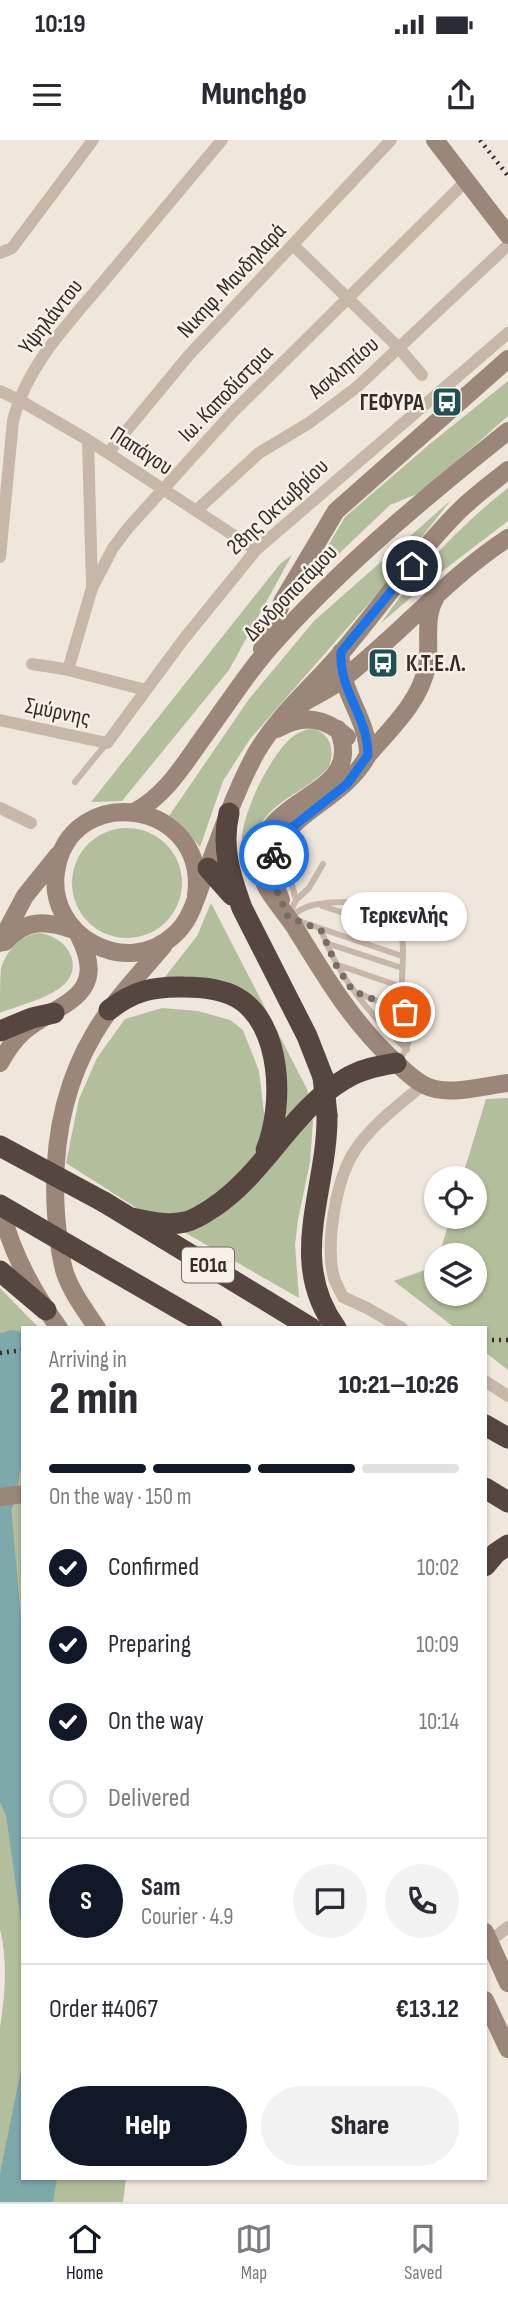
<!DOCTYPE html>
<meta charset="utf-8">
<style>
:root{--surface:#fff;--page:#f2f2f3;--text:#2b2b33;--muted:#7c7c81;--line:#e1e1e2;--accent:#111827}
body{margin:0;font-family:"Sofia Sans Condensed",sans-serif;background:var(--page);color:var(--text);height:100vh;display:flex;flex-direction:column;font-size:26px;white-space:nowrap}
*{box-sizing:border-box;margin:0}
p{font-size:23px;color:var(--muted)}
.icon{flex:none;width:38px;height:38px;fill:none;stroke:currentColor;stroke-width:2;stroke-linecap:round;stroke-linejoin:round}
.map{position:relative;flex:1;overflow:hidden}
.side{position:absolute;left:21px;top:1186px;width:466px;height:854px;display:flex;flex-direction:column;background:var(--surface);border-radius:0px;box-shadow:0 2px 5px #0004}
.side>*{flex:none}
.controls{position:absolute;left:424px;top:1026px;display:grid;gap:14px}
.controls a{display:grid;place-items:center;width:63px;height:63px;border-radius:50%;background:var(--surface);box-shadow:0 2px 5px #0004;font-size:35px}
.pin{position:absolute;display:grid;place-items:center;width:60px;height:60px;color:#fff;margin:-30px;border:4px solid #fff;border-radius:50%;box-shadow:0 2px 7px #0007}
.courier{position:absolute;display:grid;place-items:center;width:70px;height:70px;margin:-35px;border:5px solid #1a73e8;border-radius:50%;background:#fff;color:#222;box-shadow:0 2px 9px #0007}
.bubble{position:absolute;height:49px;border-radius:24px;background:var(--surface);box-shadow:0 2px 5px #0004;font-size:23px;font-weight:800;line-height:49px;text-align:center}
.head em{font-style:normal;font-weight:800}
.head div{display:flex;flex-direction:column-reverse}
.head{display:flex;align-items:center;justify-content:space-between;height:119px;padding:0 28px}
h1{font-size:46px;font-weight:800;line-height:52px}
.bar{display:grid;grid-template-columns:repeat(4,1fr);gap:10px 7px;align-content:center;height:84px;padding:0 28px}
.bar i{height:9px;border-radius:5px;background:var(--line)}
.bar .selected{background:var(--accent)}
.bar p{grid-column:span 4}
.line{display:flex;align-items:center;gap:18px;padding:0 28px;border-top:2px solid var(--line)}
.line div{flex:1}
.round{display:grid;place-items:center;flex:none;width:74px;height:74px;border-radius:37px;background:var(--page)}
ol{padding:0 28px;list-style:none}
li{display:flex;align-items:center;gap:21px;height:77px}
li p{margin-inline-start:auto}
li .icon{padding:7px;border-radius:50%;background:var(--accent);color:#fff;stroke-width:4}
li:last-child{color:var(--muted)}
li i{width:38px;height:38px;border:4px solid var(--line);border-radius:50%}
.cta{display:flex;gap:14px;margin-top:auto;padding:14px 28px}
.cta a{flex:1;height:80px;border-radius:42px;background:var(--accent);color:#fff;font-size:28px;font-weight:800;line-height:80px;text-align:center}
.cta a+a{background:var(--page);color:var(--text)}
.status{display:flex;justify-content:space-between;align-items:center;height:49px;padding:0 35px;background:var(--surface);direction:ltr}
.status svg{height:19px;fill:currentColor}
header{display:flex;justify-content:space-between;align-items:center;height:91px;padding:0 28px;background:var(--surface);font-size:32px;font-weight:800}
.menu{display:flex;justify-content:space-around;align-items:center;height:98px;border-top:2px solid var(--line);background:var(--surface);font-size:19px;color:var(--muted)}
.menu a{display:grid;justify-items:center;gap:4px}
.menu .selected{color:var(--accent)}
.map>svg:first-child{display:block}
.green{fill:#b3be9d}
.water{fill:#7da9ab}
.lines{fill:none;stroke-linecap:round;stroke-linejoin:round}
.river{stroke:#7da9ab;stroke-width:28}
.lane{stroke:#c7b7a9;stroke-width:6}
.street{stroke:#c7b7a9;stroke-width:12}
.secondary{stroke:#9b867a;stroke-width:18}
.highway{stroke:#554740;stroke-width:21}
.rail{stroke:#352c28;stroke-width:4.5;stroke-dasharray:2 5;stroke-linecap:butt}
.highway-bridge{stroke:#554740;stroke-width:21}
.done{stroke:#766d67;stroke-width:7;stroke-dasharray:0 12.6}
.route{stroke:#1a73e8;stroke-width:9}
.labels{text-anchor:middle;stroke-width:5;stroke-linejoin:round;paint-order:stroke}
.shield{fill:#f8f1e8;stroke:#706762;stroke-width:2}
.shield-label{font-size:21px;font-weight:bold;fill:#352c28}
.street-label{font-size:23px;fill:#352c28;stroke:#f8f1e8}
.poi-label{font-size:23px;font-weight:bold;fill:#352c28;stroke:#f8f1e8;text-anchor:end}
</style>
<div class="status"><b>10:19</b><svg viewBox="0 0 49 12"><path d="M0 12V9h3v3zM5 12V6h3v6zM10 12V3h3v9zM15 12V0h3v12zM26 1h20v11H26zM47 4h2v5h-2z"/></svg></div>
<header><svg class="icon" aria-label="menu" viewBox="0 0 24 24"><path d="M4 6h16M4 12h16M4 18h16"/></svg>Munchgo<svg class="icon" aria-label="share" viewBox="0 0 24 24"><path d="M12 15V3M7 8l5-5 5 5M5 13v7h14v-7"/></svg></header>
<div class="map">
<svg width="508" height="2062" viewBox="0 0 508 2062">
<rect width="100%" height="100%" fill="#f0e7dc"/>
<path class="green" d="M508,241v35l-86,76 -32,13 -87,83 42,-71 86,-74z
M508,348v33l-72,55 -55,47c36,-51 78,-97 127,-135z
M451,360l-74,94 -127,145 -27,42 -23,66 -23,-26 -8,-5 80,-117 65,-78z
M292,415l-63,115 -107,131 -31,1 189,-238z
M311,588c20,5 24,21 18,39 -28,30 -63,32 -77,76h-10c-2,-27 28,-87 49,-105 6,-5 13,-8 20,-10z
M72 743a55 55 0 1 1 110 0a55 55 0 1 1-110 0Z
M211,763l96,186 6,33 -3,40 -12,58 -3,25 4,53 -141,-81 -20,-8 -72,-46 13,-64 18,-41 28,-39 37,-11 36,3 32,9 13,10 16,41 6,50 -11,32 31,-27 -25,-116 -99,-28 36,-46z
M41,793c13,3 25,10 30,23 13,37 -48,47 -71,57 0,-13 0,-33 1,-45 6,-18 20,-34 40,-35z
M508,958v272l-23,-18v-24h-30l-61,-47 42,-15v27h38v-38h-35l12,-39h23v-38h-12l24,-79z
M0,1148l39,40h-16v156l-5,1 5,24v670h103l-3,23h-123v-174c5,-33 8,-66 0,-99z"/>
<path class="water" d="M0,1193l12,1 -7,103 18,206v293l-17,-121 -6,-13z
M23,1920v119h34l-4,23h-53v-29z"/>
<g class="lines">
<path class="river" d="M0,1361l9,-45 1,-105 2,-7"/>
<path class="lane" d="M75,642l31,-38
M291,710l-2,23 7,27
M322,766l79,25
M289,775l7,-15 13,-12 14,-24
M288,777c8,-4 16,-10 25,-12 26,-5 77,-7 87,25 6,19 1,41 2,60 3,29 18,48 -5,72
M296,780l106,36
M321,790c18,49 49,84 86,120
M326,803l76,25
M338,825l64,22
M355,852l50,20"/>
<path class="street" d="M293,105l106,103 23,27
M0,113l12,-5 81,-108
M0,251l19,9 69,40 168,110
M88,300l4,146
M108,313l81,-98 202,-215
M197,370l62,-57 50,-30 48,-36 151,-142
M0,417l13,-136c14,-58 59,-101 96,-146 38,-45 75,-90 113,-135
M32,524l32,5 82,21
M68,530l24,-82 21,-40 15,-20 105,-116 233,-231
M0,580l107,23 76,-103 73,-90 252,-217
M0,668l31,15
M402,1188l-35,-20 -24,-11c-3,-6 -7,-13 -9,-19 -9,-33 2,-98 20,-126 17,-27 45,-47 69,-67
M485,1241l23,15
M485,1805l23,-18"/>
<path class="secondary" d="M435,0l73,95
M262,509l21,-49 53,-89 172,-152
M303,563c13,-8 29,-15 41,-25 57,-45 103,-100 164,-140
M277,589c27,-15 47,-12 70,8
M338,589c29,68 -73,63 -78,127 -3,30 19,47 34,70 29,47 56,93 97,132 10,9 21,21 33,27 23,12 59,1 84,-2
M368,615c23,-27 52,-53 59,-89 4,-23 -4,-48 9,-69
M134,672c30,-15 49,-46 68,-73 25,-34 48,-71 77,-102 69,-76 149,-142 229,-206
M196,756c13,-97 -127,-116 -140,-24 -9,64 70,107 118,63 17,-15 21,-35 29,-55 17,-42 31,-87 53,-127 22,-38 57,-67 85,-100 40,-47 75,-99 118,-142 15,-15 33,-28 49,-41
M281,760c-34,-81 56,-87 87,-145 0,-38 -30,-64 -27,-103
M5,802c21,-23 40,-22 69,-12
M0,803l25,-47 33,-41
M0,923c6,-11 13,-22 23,-31 35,-30 89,-34 55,-98
M0,1065c10,45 32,86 59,123
M97,1188c-12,-18 -25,-35 -32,-55 -6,-19 -7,-39 -9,-59 -4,-62 6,-126 38,-180 19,-33 46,-60 70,-89
M0,1357l23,-3
M485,1792l23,51
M485,1860l23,49"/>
<path class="highway" d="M229,673c-8,34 1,62 13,95l65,128 16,41
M208,728l24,27
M109,870c24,-19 45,-24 75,-23 17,0 37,2 52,10 47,26 48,110 30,153
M0,891l32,-13 22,-5
M327,975c1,75 -41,145 9,213
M104,1062l207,126
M132,1078c17,4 35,8 53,4 10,-2 20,-9 29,-15 51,-34 78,-97 131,-128 16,-10 33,-13 51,-16
M96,1121l116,67
M0,1131l46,39
M485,1285l23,13
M485,1348l23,14
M485,1426l11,-13 12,-8"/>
<path class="rail" d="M480,0l28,36
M485,1200h23
M0,1213l23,-3"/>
<path class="highway-bridge" d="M323,937l4,38
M0,1006l104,56
M0,1065l96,56"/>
</g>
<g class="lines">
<path class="done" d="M274,715l3,36 11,26 33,13 15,35 17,26 52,21"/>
<path class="route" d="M274,715l11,-22 62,-49 21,-29c0,-39 -29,-63 -27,-103l71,-86"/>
</g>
<defs>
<g id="bus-square" transform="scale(1.575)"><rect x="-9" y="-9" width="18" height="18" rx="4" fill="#214f53" stroke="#f8f1e8"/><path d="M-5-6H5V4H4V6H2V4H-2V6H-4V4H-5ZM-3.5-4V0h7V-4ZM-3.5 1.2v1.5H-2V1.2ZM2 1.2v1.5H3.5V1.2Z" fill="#fff"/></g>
</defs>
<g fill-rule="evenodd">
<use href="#bus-square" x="447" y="262"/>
<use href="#bus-square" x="383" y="523"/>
</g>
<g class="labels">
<rect class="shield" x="182" y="1107.5" width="52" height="35" rx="5"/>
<g class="shield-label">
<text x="208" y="1132">ΕΟ1α</text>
</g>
<g class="street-label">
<text transform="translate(231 140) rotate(-47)" y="8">Νικηφ. Μανδηλαρά</text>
<text transform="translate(50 176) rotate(-52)" y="8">Υψηλάντου</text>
<text transform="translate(343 227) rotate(-40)" y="8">Ασκληπίου</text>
<text transform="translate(225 253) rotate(-46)" y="8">Ιω. Καποδίστρια</text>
<text transform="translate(142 310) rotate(33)" y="8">Παπάγου</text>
<text transform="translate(277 366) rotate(-43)" y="8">28ης Οκτωβρίου</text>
<text transform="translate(290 452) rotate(-46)" y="8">Δενδροποτάμου</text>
<text transform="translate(58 571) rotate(12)" y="8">Σμύρνης</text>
</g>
<g class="poi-label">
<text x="424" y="270">ΓΕΦΥΡΑ</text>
<text x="406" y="531" text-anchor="start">Κ.Τ.Ε.Λ.</text>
</g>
</g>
</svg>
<div class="controls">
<a><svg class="icon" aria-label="locate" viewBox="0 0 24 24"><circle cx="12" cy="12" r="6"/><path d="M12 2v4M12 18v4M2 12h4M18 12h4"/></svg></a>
<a><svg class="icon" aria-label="layers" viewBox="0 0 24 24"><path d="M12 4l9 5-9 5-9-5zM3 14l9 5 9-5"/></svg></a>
</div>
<div class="pin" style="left:405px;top:872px;background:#ea580c"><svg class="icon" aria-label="bag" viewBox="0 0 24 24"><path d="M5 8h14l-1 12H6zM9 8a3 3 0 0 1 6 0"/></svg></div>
<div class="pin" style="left:412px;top:426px;background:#1f2937"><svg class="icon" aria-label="home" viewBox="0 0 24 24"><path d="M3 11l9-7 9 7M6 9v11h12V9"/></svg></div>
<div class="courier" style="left:274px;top:715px"><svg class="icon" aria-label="bike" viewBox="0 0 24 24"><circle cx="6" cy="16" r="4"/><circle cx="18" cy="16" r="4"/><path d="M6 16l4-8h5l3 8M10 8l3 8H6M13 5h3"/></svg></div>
<div class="bubble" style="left:341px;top:752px;width:126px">Τερκενλής</div>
<section class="side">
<div class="head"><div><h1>2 min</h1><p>Arriving in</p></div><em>10:21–10:26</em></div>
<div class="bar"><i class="selected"></i><i class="selected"></i><i class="selected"></i><i></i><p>On the way · 150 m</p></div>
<ol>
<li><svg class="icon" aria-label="check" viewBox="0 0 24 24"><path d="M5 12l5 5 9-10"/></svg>Confirmed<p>10:02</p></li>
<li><svg class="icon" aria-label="check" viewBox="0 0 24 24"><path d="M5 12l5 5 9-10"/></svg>Preparing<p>10:09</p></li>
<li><svg class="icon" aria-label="check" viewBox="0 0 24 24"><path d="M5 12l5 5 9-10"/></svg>On the way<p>10:14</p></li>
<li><i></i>Delivered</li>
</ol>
<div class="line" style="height:126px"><b class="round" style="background:var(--accent);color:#fff">S</b><div><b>Sam</b><p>Courier · 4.9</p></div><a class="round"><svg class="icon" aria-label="chat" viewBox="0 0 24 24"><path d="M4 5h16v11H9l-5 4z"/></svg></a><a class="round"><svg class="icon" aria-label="phone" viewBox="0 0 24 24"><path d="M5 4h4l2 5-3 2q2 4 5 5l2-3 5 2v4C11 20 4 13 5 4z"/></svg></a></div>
<div class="line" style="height:91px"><div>Order #4067</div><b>€13.12</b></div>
<div class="cta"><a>Help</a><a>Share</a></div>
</section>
</div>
<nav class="menu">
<a class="selected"><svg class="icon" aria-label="home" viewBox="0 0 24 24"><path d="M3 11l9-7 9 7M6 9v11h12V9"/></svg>Home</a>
<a><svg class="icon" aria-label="map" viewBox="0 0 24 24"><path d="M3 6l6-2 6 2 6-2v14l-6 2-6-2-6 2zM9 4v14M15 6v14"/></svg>Map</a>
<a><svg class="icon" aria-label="saved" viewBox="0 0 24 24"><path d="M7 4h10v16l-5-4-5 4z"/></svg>Saved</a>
</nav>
